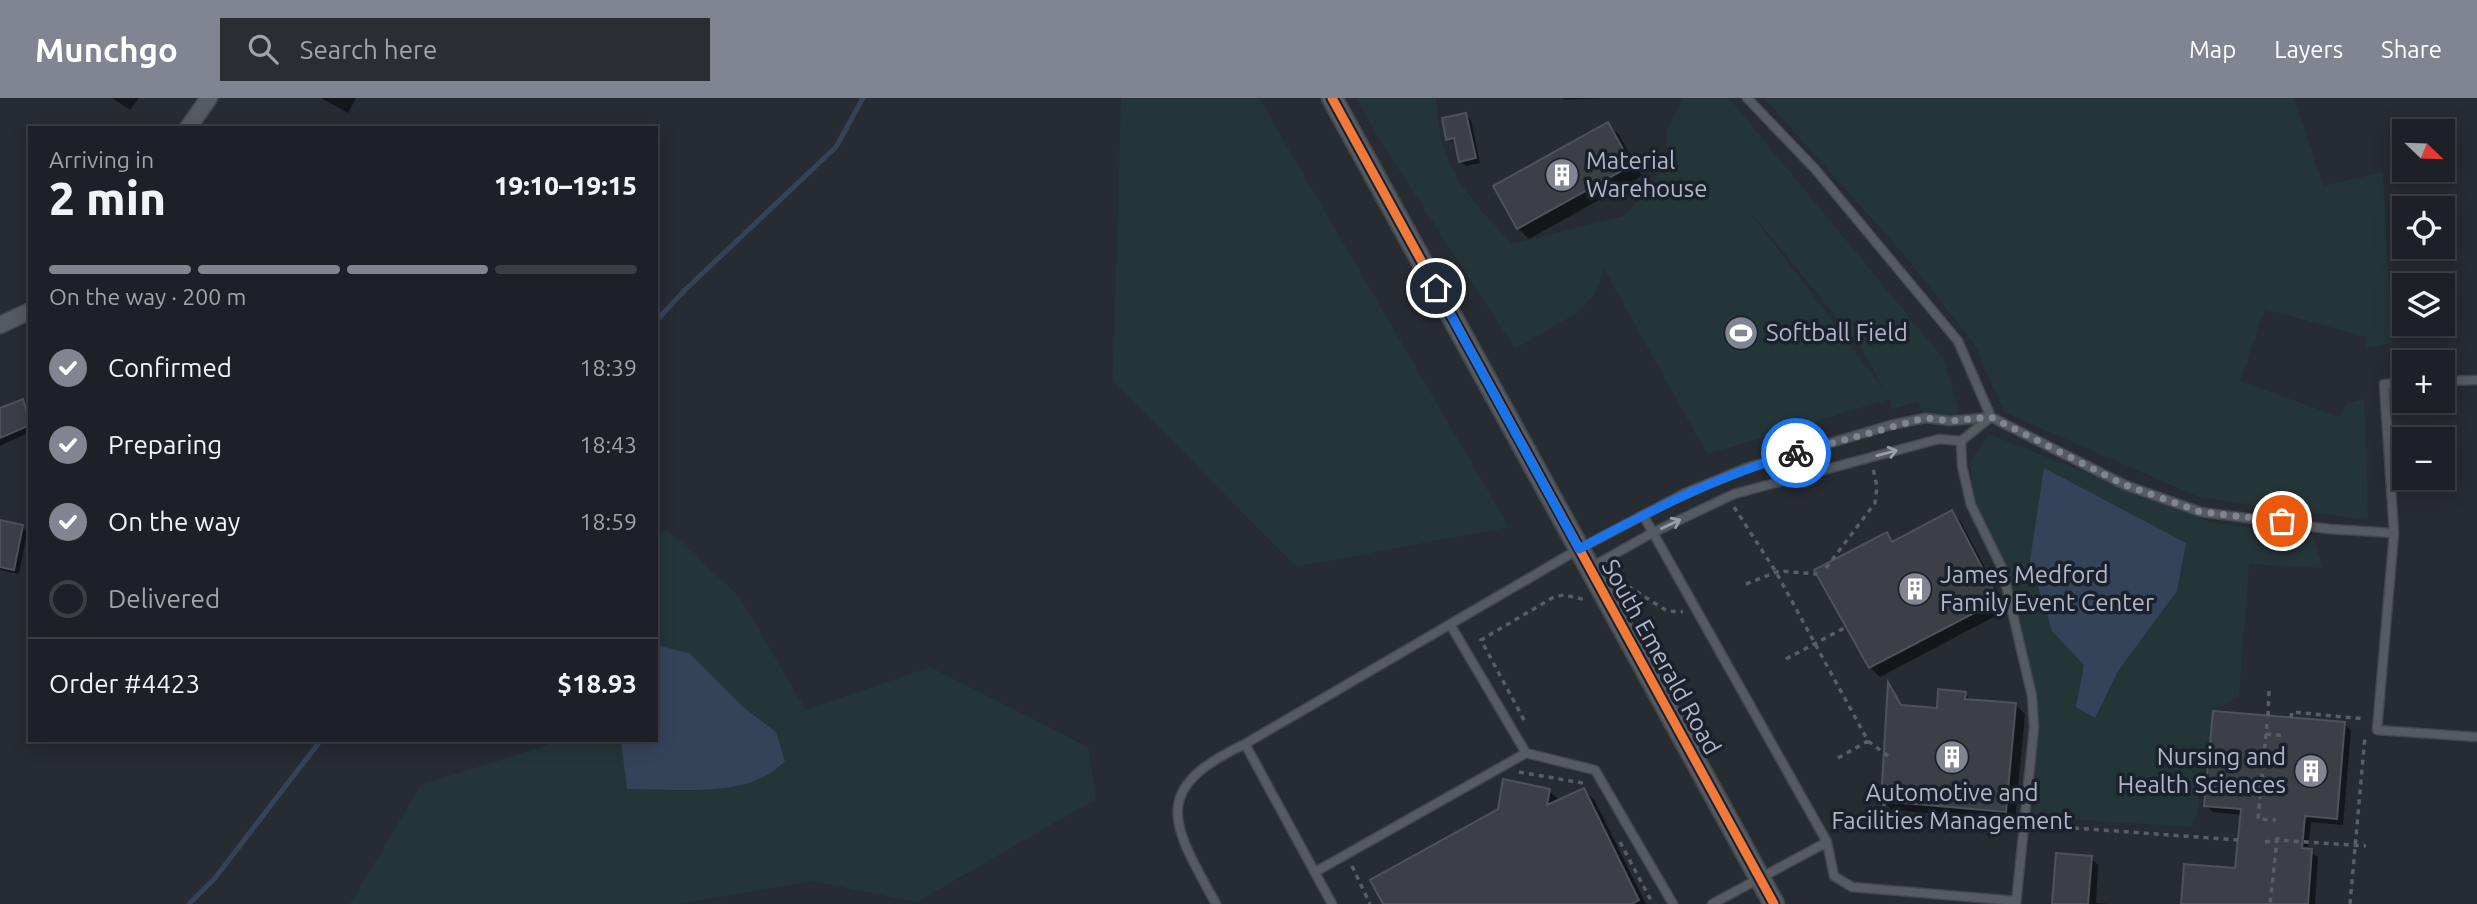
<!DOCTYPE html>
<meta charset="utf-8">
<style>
:root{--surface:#1d2026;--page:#2a2d32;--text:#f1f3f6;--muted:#a0a3a7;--line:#3b3e43;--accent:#808591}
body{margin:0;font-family:Ubuntu,sans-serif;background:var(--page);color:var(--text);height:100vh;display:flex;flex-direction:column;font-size:26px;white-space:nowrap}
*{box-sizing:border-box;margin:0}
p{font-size:23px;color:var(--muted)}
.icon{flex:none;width:38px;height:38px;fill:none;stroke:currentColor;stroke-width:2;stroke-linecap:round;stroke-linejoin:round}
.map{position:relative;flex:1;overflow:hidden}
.details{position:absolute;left:28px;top:28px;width:630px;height:616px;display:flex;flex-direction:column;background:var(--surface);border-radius:0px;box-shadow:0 4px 18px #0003,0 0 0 2px var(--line)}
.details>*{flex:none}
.needle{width:46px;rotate:113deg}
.controls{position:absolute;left:2392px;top:21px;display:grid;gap:14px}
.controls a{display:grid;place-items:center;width:63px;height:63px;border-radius:0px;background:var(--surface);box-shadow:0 4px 18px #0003,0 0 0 2px var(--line);font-size:35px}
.pin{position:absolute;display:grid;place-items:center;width:60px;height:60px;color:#fff;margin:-30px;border:4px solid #fff;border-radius:50%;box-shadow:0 2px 7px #0007}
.courier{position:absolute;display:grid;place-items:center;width:70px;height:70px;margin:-35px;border:5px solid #1a73e8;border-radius:50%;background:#fff;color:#222;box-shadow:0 2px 9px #0007}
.overview em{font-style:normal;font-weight:800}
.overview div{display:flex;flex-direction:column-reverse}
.overview{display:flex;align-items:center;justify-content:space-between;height:119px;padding:0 21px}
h1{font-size:46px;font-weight:800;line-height:52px}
.bar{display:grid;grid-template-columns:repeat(4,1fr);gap:10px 7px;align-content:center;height:84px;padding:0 21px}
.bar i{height:9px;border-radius:5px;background:var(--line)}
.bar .active{background:var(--accent)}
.bar p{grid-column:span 4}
.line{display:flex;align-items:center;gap:18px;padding:0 21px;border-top:2px solid var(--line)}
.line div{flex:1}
ol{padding:0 21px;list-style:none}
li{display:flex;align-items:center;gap:21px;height:77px}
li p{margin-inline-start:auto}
li .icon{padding:7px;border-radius:50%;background:var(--accent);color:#fff;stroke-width:4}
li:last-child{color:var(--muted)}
li i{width:38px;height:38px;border:4px solid var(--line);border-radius:50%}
header{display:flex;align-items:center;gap:42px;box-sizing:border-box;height:98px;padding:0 35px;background:var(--accent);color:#fff}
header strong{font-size:33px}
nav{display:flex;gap:38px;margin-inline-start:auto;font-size:24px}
.search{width:490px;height:63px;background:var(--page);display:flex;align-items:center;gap:18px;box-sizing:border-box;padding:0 24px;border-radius:0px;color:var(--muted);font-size:26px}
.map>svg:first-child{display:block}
.green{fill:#243538;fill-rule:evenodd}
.water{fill:#35435a}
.shadow{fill:#0007}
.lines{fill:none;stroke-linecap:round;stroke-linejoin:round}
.stream{stroke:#35435a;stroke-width:5}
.building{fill:#3c4046;stroke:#4e525a;stroke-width:2}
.service-casing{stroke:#44474d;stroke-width:11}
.minor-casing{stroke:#44474d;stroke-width:19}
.tertiary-casing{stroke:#44474d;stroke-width:23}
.path{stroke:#595e65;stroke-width:3.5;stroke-dasharray:5 5;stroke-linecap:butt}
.service{stroke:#565a61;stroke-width:8}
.minor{stroke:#565a61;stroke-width:16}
.tertiary{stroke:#565a61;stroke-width:19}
.cycleway-casing{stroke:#1a212c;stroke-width:13}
.cycleway{stroke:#f17a3a;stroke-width:9}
.oneway{stroke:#9a9fab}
.done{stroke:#808591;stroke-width:7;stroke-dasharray:0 12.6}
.route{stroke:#1a73e8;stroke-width:9}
.labels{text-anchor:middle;stroke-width:7;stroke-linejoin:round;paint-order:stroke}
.poi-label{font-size:24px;fill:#b0b6c4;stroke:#1a212c;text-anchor:start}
.street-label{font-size:24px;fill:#b0b6c4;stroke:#1a212c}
</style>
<header>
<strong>Munchgo</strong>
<div class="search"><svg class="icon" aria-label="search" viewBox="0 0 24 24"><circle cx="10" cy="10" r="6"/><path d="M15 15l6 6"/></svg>Search here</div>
<nav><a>Map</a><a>Layers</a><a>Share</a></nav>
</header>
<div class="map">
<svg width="2477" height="806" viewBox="0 0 2477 806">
<rect width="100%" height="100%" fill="#272b32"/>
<path class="green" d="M1121,0h138l250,429 -213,40 -183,-186z
M1357,0h79c3,69 31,99 77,146l111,-28 30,-32 13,-35v-18l16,-33h46l214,260 16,53 -9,10 -25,-3 -7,-16 -26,7 -2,-10 -183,55 -103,-185 -9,25 -18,19 -62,36 -138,-213zM1750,113l111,137 25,44 -136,-180z
M1764,0h530l29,88 60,-14 9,171 -27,6 1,-12 -102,-28 -24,72 100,36 6,-13 18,-5 4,121 -167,-22 -197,-86 -29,-67 -70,-89z
M1989,336l223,89 101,12 9,33 -73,-4 -10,132 -26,15 -16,103 -5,13 -159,-10 4,-120 -27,-118 -37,-78 -2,-41z
M667,431l72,67 67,114 124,-43 158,80 8,52 -179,103 -105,-21 -134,23h-328l71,-119 142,-45h93v-201z"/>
<path class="water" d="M2044,370l142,75 -9,48 -59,80 -23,47 -19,-11 8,-42 -32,-34 -22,-70z
M656,547l33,8 54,54 33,25 9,29c-36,39 -108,27 -158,28l-6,-49h35z"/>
<path class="shadow" d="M112,0h27l-9,12z
M321,0h35l-8,15z
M1562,0h46l-43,2z
M1466,17l5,5 9,43 -14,3 -5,-5 -4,-17 -9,-5z
M1608,26l11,11 23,41 -113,63 -11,-11z
M22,303l8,12v19l-30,14v-36z
M1951,414l10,10 46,88 -127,67 -10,-10 16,-133 9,8z
M0,424l22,5 5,5 -8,42 -19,-4z
M1889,588l15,21 34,3 27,-16 7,7 44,4 9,9 -10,107 -123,-11 -10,-10z
M2345,626l6,7 -8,94 -32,-3 -3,28 10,7 -3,47h-132l54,-34 5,-55 -29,-3 -7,-6z
M1584,692l11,11 51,103h-261l164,-113 11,10z
M2091,760l7,7 -2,38 13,1h-55z"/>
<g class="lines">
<path class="stream" d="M656,223l30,-32 150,-142 27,-49
M189,806l26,-26 106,-138"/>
</g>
<path class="building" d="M1466,15l10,45 -17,4 -5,-24 -8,2 -4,-22z
M1608,24l24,43 -115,64 -24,-43z
M23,301l7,26 -30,13v-30z
M1952,412l47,90 -130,68 -55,-98 73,-38 5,10z
M0,422l23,5 -9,45 -14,-3z
M1888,584l13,23 36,3 1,-19 28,3 -1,7 51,4 -10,109 -125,-11z
M2213,613l132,11 -8,97 -32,-3 -3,32 10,1 -4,55h-127l3,-40 51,4 6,-59 -37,-3z
M1503,681l47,10 -3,16 37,-17 55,112 -7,4h-249l-13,-24 128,-71z
M2056,755l36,3 -4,48h-36z"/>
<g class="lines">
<g class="service-casing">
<path id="service" d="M1747,0l68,71 143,172 33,76 134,68 76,27 128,17 65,4
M2443,283l34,-1
M2404,285l-20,1 10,149 -17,197 100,7
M1961,343l1,25 9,39 31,63 30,128 2,31 -18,177
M1643,417l184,327 7,34 18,11 164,14
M1590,470l62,-35 82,-39 205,-55 22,2 30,-24
M1451,528l75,127 69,17 78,134
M1315,774l211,-119
M1216,806c-43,-79 -69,-114 29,-160
M1332,806l-87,-160 334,-195 106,-56 61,-25 145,-43 34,-7 25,3 41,-4
M1712,806l115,-62"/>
</g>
<g class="minor-casing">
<path id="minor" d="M188,30l21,-30
M0,227l30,-14"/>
</g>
<g class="tertiary-casing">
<path id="tertiary" d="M1332,0l442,806"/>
</g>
<path class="path" d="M1734,409l42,65 92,169 20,15
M1826,470l49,-65 2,-16 -4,-19
M1619,486l4,-1 44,28 16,1
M1746,486l33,-13 38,3
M1786,561l60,-32
M2268,618l1,-25
M2291,620l1,-6 73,7
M1524,622l-43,-80 73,-43 10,-2 23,5
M2267,626l-9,95 18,1
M2266,636l19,2
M1838,660l30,-17
M1519,674l69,12
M1885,703l-3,12 9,2 122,8
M2034,727l204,15
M2278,739l-1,3 89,6
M1620,744l33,62
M2265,744l12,-2 -7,64
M1352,768l18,38
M2350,806l15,-168"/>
<use href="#service" class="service"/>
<use href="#minor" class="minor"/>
<use href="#tertiary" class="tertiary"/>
<g class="cycleway-casing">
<path id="cycleway" d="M1332,0l442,806"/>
</g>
<use href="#cycleway" class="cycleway"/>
</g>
<defs><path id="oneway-shaft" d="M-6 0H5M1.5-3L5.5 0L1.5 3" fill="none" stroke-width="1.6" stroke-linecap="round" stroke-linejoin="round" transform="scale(1.75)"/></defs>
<g class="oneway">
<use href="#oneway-shaft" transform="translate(1887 355) rotate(-15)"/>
<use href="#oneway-shaft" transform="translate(1671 426) rotate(-25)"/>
</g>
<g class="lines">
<path class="done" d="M1796,355l129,-35 25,3 41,-4 134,68 76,27 81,9"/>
<path class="route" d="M1436,190l143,261c73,-39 136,-72 217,-96"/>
</g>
<defs>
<g id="building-disc" transform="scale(1.75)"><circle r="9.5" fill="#808591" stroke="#1a212c"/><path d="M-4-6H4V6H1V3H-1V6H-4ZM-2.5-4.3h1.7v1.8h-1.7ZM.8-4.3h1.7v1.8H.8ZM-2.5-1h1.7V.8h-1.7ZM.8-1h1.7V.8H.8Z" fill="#fff"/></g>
<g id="stadium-disc" transform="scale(1.75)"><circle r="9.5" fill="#808591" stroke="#1a212c"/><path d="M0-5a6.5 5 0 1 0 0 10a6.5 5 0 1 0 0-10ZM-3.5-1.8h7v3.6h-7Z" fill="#fff"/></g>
</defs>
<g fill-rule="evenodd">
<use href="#building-disc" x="1562" y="77"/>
<use href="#stadium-disc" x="1741" y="235"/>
<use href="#building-disc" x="1915" y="491"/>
<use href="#building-disc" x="1952" y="659"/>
<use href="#building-disc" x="2311" y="673"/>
</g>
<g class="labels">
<g class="poi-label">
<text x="1586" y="71">Material<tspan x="1586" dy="28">Warehouse</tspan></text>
<text x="1766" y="243">Softball Field</text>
<text x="1940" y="485">James Medford<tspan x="1940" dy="28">Family Event Center</tspan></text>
<text x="2286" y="667" text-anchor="end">Nursing and<tspan x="2286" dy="28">Health Sciences</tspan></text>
<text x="1952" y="703" text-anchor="middle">Automotive and<tspan x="1952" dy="28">Facilities Management</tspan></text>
</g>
<g class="street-label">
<text transform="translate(1661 559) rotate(61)" y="8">South Emerald Road</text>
</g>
</g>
</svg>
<div class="controls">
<a><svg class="needle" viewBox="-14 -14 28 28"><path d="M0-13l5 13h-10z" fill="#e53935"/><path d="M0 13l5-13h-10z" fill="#a0a3a7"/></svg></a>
<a><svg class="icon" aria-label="locate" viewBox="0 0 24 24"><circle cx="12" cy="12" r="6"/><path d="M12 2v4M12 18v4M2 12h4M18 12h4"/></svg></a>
<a><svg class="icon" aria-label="layers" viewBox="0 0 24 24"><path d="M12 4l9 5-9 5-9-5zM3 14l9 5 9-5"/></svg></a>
<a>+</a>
<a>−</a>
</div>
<div class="pin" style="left:2282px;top:423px;background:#ea580c"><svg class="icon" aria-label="bag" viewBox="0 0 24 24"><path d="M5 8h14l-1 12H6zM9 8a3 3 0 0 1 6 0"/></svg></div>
<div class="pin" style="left:1436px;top:190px;background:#1f2937"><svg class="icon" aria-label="home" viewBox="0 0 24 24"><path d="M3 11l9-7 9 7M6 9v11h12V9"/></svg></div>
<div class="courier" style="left:1796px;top:355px"><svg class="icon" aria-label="bike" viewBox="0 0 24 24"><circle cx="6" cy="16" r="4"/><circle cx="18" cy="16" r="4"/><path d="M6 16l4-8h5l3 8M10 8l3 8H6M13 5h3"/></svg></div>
<section class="details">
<div class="overview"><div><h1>2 min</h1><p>Arriving in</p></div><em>19:10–19:15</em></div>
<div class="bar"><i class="active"></i><i class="active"></i><i class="active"></i><i></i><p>On the way · 200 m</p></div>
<ol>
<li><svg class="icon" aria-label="check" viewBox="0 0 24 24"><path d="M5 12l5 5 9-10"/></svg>Confirmed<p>18:39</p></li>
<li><svg class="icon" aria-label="check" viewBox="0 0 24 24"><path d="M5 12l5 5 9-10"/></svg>Preparing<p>18:43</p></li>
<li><svg class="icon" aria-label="check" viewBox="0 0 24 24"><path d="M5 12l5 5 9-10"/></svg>On the way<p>18:59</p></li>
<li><i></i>Delivered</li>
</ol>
<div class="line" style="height:91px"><div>Order #4423</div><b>$18.93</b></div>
</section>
</div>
